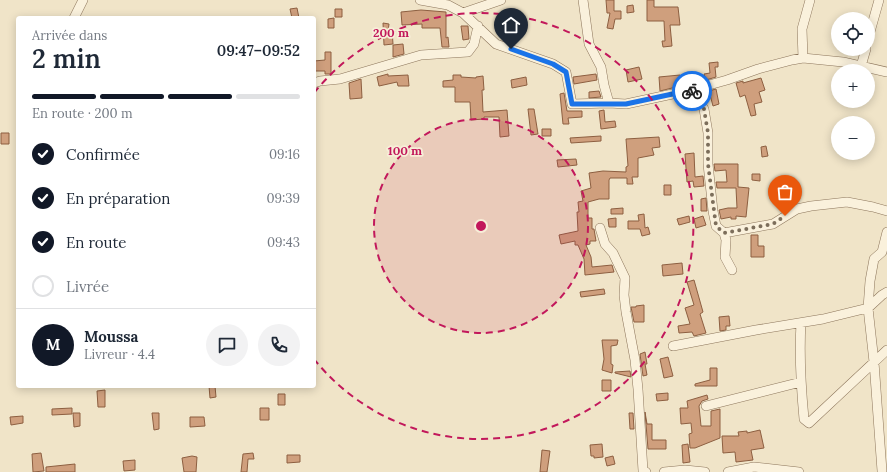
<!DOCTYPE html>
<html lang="fr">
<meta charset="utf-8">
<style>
:root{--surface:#fff;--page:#f2f2f3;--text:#1f2937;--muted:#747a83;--line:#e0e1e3;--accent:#111827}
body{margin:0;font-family:Lora,serif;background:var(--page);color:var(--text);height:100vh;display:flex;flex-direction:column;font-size:15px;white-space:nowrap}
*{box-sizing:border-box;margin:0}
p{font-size:13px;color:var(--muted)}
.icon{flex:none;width:22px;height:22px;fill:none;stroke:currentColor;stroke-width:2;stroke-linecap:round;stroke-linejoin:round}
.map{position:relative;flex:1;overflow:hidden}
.panel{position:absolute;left:16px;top:16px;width:300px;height:372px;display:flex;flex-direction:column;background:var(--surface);border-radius:4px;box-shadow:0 2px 10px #0003}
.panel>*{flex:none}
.buttons{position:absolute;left:831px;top:12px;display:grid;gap:8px}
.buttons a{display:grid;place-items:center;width:44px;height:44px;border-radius:50%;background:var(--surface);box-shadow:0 2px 10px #0003;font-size:20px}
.pin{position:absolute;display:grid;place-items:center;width:34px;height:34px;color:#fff;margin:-41px -17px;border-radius:50% 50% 50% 0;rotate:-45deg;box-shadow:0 0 4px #0007}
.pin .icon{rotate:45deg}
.courier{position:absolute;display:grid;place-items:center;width:40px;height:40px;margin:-20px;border:3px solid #1a73e8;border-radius:50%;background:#fff;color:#222;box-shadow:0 1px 5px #0007}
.summary em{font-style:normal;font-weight:600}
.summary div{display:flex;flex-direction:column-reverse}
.summary{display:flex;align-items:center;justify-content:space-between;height:68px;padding:0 16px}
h1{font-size:26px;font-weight:600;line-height:30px}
.bar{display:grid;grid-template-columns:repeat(4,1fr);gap:6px 4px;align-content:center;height:48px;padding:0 16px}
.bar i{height:5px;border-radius:3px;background:var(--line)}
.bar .active{background:var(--accent)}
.bar p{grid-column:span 4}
.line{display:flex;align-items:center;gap:10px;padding:0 16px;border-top:1px solid var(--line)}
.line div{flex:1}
.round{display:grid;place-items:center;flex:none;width:42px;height:42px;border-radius:21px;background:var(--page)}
ol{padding:0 16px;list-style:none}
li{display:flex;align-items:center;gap:12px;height:44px}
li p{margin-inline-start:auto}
li .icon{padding:4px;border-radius:50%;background:var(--accent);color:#fff;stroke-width:4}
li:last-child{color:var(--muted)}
li i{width:22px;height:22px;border:2px solid var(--line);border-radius:50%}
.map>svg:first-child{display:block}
.building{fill:#cf9f7d;stroke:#8d5f41}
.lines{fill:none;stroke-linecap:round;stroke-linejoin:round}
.minor-casing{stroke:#8d765c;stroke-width:10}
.minor{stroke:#faf1dc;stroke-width:9}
.done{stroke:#7c6e5b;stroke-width:4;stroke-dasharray:0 7.2}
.route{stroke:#1a73e8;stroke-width:5}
.ring{fill:none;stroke:#c2185b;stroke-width:2;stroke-dasharray:7 5}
.centre{fill:#c2185b;stroke:#f7eed8;stroke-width:2}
.ring-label{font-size:12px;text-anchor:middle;font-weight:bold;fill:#c2185b;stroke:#f7eed8;stroke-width:3.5;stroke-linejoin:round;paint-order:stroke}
</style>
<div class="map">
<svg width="887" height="472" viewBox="0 0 887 472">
<rect width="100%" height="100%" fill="#f0e4c8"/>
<path class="building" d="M606,0h8v11h7v8h-6l-2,10 -6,-1 3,-15h-3z
M647,0h7v7h24l2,18h-10l2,21 -9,1 -1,-6h3l-1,-20h-17z
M633,5l1,7 -7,1v-7z
M297,8l2,10h-7l-2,-9z
M335,9h7v8h-7z
M421,10l25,2v26l2,-1 1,10h-7l-2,-19h-18v-4l-20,1 -1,-13z
M334,18v10h-6v-9z
M383,23l6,1 -1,7 4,-1 1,14 -9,1z
M461,26h7l1,13 -6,1z
M403,44l1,10 -11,3v-12z
M325,52h6v22h-6v-3h-11v-10l11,-1z
M718,62v5h-3l1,10 -10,3 -2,-6 6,-1 -1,-10z
M639,67l3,12 -14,3 -2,-12z
M388,74v2l20,-1 1,11h-11l-1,-4 -18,4 -2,-9z
M596,74l1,6 -23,4 -1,-7z
M453,75h8v2l15,1v-1l7,-1 1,14h-2l1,22 24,-2 2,26 -9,1 -1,-20h-15v2l-13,1 -1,-18h-15v-15h-12v-6l10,-1z
M680,75v11l-20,5 -1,-14z
M526,77l1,8 -15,3 -1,-8z
M761,78l4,12 -6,2 3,10 -8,2 2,11 -5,1 -6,-21 -5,2 -4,-14 7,-2v2z
M361,79l1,19 -12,1 -1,-16z
M716,89l3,15 -6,2 -4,-15z
M599,91l2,6 -12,1v-6z
M564,93l3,18h15v6l-14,1 1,6h-6l-3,-30z
M528,109h6l4,25 -7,1z
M604,110l1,12 10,-1 1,6 -15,2 -2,-18z
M542,129h9v7h-9z
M1,133h8v11h-8z
M601,136v5l-30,2 -1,-5z
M659,137l1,10 -8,1 2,7 -16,3v19h-6l1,7h-6v-6h-17l-1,2v19h-10l-11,3v16h4v11h2l2,12h-6v3l-4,1 5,12 1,10 20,-2 2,7 -29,3 -1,-16 -6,-14h-3v-4l-14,3 -2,-9 19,-4 -1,-19h2l-1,-10 5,-1 -2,-10 10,-3 -2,-15 14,-2 23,1v-5l2,-1 -2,-27z
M766,146l2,10 -6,1 -1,-10z
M694,153l1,24 8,-1 1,10 -10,1 -1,-6 -6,1 -2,-28z
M576,159l1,6 -19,2 -1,-7z
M714,164h24v23l11,1 -3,29 -10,-1v3h-5v-2l-10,2 -2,-9 9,-2h9l-1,-20h-19l-1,-6h11l-1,-12 -11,1z
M752,174h8v7l-8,-1z
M664,185h7v10h-7z
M706,198l1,13h-6v-12z
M623,208v6h-12v-5z
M644,214l1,14 3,-1 2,7 -8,2 -2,-7h-12v-8h11l-1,-6z
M689,216l1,6 -11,3 -2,-6z
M703,216l3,9 -10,3 -2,-9z
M616,218v9h-7l-1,-8z
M751,235h7v11h6v11h-13z
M682,263l1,11 -20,2 -1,-11z
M694,280l9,32 -3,2 6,19 -12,3 -2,-4 -13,1 -1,-7 12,-2 -5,-16 9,-3 -7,-23z
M604,289l1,5 -24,3 -1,-5z
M644,305v17h-10l-3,-15h5v-1z
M729,316l1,10h-4v4l-6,1 -1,-14z
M602,340h16l-1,5 -6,1v18l2,1 -1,8 -10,-3 2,-11z
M645,352l2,12h-2l2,11 -4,1 -3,-22z
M668,357l5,19 -9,2 -4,-19z
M710,368h7v18h-22v-2l15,-4z
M630,371l1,6 -16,-4v-1z
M602,380h9v11h-9z
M209,386h6l1,11 -6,1z
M105,390v17h-7l-1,-16z
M668,393v7l-11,1 -1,-7z
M278,394h7v11h-7z
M707,395l1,4 -6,2 -3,5 2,20h10v-15l9,-2v29l-25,10h-5l-1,-14 3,-1 -1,-10 -10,1 -1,-16h8l-1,-7z
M72,408v6l-20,1v-6z
M260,408h9v12h-9z
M645,412l2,12h5v16h14v9h-18z
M73,413h7v13l-6,1z
M152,413h7v16l-5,1z
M629,413h4l1,16h-4z
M23,416v7l-12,2 -1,-8z
M190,417h14l1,9 -15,1z
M760,430l4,18 -13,2 2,10 -17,2 -1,-10 -12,1 -1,-17h17l-1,-4 9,-1v2z
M602,444l1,13 -9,1v-2h-3l-1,-11z
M688,444l2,18 -7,1 -1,-18z
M542,450l8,1 -3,21h-7z
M41,453l3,18 -11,1 -1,-18z
M253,453l1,6h-6l-1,13h-6l2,-18z
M287,455h13v7l-13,1z
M192,456l5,1 -1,15h-12l-2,-14z
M613,456l2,8 -8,2 -2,-8z
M135,460v10l-11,1 -1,-10z
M75,464v8h-29v-5z"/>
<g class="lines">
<g class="minor-casing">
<path id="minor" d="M420,0l28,5 15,8 33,31 57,20 13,8 6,32 37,-1
M583,0l6,44 12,23 3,18 5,18 17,1 65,-14 36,-10 31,-11 34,-9 11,-2 40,4 44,10
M463,13l38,-13
M74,18l9,-18
M868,39l11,-39
M803,58l-1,-29 8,-29
M861,66l5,-17
M314,83l6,-2 20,-2 81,-24 47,-3 6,-8 4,-18
M691,90l13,19 4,24v31l5,47 3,15 8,7 2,7 -1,17 7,13
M600,228l5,16 8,9 12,25 -1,17 2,17 9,48 3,29 5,82 3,1
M724,233l49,-9 24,-15 14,-3 36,-4 26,5 14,4
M801,323c-2,32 0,64 3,96l5,4 78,-73
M673,346l83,-16 67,-11 45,-11 14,-13 5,-3
M706,406l95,-24
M882,471l-8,-109 -6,-54 2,-27 4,-22 8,-7 5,-20
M664,472l21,-2 20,2
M728,472l26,-5 45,5"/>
</g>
<use href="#minor" class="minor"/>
</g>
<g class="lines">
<path class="done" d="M692,91l12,18 4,24v31l8,62 8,7 49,-9 12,-8"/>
<path class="route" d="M511,49l42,15 13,8 6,32h54l65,-14 1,1"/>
</g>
<circle cx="481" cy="226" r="107" fill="#c2185b" fill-opacity=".12"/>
<g class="ring">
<circle cx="481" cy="226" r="107"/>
<path d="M314 93A213 213 0 1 1 314 359"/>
</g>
<circle cx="481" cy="226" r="6" class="centre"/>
<g class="ring-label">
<text x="391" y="37">200 m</text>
<text x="405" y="155">100 m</text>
</g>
</svg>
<div class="buttons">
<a><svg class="icon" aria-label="locate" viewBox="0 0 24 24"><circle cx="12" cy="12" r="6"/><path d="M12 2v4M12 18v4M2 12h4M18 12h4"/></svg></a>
<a>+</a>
<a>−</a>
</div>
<div class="pin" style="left:785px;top:216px;background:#ea580c"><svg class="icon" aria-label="bag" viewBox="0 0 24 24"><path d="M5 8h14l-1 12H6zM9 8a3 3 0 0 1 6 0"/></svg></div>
<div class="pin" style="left:511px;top:49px;background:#1f2937"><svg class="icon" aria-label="home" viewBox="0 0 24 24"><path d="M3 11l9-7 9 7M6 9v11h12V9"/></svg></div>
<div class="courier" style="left:692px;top:91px"><svg class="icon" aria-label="bike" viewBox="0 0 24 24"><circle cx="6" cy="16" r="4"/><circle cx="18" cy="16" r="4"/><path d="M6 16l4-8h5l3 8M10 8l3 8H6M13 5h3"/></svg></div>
<section class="panel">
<div class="summary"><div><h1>2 min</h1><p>Arrivée dans</p></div><em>09:47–09:52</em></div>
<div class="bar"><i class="active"></i><i class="active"></i><i class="active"></i><i></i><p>En route · 200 m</p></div>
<ol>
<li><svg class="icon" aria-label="check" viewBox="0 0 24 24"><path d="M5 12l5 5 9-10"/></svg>Confirmée<p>09:16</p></li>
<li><svg class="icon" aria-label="check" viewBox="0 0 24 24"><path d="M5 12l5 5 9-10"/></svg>En préparation<p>09:39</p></li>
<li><svg class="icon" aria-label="check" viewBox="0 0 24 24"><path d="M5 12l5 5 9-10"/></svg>En route<p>09:43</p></li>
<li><i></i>Livrée</li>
</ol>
<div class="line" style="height:72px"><b class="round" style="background:var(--accent);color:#fff">M</b><div><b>Moussa</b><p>Livreur · 4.4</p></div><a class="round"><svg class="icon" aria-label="chat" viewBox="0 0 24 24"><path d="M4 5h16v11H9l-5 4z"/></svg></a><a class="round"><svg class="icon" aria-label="phone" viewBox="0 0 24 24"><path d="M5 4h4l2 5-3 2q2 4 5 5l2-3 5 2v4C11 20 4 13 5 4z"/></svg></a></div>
</section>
</div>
